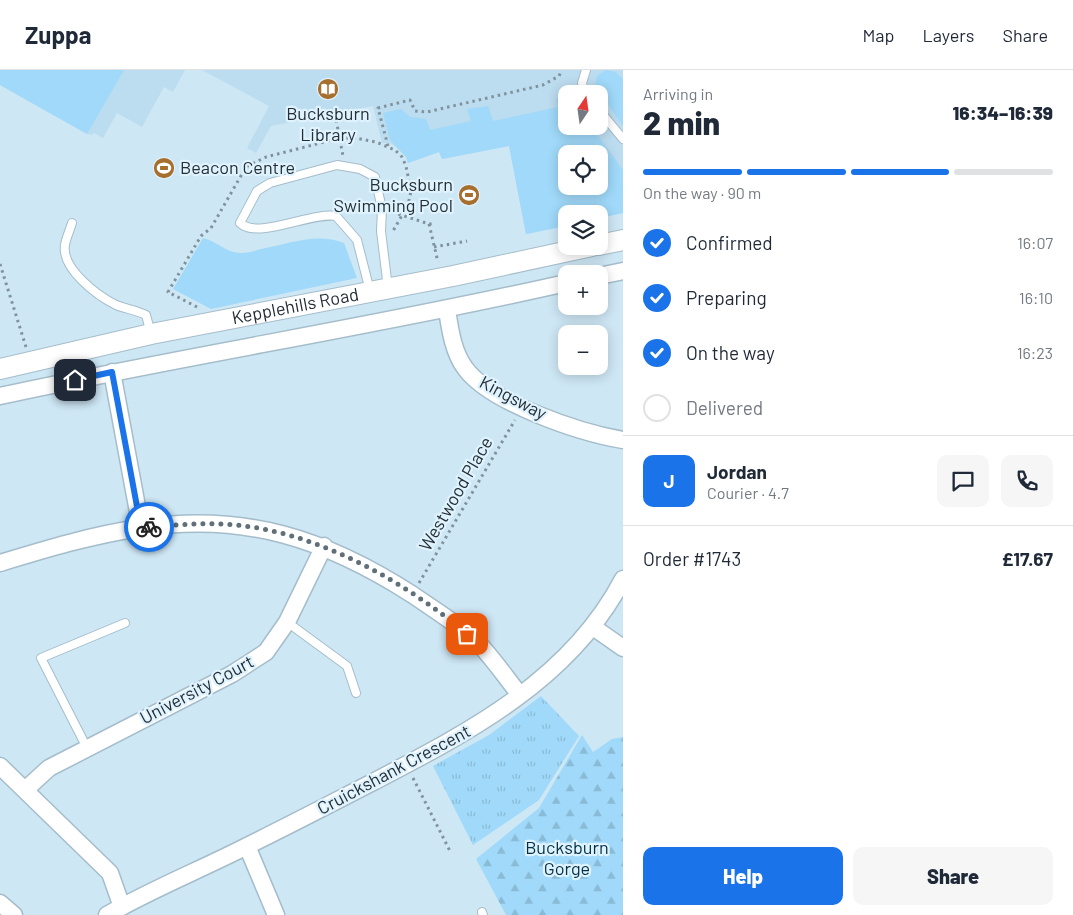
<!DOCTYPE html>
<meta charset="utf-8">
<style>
:root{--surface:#fff;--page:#f6f6f7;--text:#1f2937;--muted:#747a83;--line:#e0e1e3;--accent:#1a73e8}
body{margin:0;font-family:Barlow,sans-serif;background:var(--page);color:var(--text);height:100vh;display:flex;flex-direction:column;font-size:19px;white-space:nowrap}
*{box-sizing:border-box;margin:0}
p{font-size:16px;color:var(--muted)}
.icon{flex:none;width:28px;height:28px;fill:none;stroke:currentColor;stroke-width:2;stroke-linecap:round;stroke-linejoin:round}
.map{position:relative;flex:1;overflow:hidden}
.details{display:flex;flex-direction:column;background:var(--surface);width:450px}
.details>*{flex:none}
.needle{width:32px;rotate:13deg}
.controls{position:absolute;left:558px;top:15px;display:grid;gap:10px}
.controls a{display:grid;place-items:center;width:50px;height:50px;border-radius:10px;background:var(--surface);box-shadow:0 2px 12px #0003;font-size:25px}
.pin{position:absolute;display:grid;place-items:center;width:42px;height:42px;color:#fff;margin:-21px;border-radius:10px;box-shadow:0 2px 8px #0006}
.courier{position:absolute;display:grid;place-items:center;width:50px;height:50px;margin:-25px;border:4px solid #1a73e8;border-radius:50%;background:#fff;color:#222;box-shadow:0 1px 6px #0007}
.head em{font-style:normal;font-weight:800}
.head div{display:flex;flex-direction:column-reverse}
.head{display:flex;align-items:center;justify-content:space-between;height:85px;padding:0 20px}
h1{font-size:32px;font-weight:800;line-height:38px}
.bar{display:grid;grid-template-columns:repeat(4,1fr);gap:8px 5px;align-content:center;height:60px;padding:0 20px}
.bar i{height:6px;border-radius:4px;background:var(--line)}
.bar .current{background:var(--accent)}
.bar p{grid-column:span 4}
.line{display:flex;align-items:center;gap:12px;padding:0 20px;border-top:1px solid var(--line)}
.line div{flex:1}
.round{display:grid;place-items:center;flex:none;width:52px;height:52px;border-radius:10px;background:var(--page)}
ol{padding:0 20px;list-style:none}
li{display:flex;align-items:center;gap:15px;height:55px}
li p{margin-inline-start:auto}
li .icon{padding:5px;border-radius:50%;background:var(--accent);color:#fff;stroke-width:4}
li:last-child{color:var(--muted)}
li i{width:28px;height:28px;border:2px solid var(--line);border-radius:50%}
.cta{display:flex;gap:10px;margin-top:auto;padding:10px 20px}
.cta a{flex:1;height:58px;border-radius:10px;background:var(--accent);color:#fff;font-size:20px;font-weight:800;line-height:58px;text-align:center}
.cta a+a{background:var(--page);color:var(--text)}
header{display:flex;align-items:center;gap:30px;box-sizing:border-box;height:70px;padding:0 25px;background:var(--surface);border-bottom:1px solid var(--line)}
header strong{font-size:24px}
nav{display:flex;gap:28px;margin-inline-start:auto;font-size:18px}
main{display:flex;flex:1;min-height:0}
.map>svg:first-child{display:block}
.built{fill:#bcdcef;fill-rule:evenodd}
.grass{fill:#a0d9f9;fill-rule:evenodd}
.forest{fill:url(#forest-firs)}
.park{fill:url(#park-tufts)}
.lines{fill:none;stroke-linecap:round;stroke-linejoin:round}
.service-casing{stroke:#a5bdcb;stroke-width:10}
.minor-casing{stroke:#a5bdcb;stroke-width:19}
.tertiary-casing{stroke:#a5bdcb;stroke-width:22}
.path{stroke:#80929c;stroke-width:3;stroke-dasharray:2.5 4;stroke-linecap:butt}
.service{stroke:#fff;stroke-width:8}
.minor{stroke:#fff;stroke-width:16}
.tertiary{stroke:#fff;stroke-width:20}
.done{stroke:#606f78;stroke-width:5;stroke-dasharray:0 9}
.route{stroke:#1a73e8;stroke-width:6}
.labels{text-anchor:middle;stroke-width:4.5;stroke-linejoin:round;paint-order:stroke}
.poi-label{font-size:18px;fill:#252e34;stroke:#dff3ff}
.street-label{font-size:18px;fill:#252e34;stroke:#dff3ff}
.park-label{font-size:18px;fill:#043044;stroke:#dff3ff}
</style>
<header>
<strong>Zuppa</strong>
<nav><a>Map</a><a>Layers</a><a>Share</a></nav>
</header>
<main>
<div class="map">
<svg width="623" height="845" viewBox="0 0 623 845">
<defs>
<pattern id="forest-firs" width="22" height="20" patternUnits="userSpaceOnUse" patternTransform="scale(1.25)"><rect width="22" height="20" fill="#a0d9f9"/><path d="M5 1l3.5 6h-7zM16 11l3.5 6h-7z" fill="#8abbd6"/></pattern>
<pattern id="park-tufts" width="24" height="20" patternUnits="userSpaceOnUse" patternTransform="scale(1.25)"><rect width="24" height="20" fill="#a0d9f9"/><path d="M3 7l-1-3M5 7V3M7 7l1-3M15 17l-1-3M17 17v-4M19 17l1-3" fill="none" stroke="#8abbd6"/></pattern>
</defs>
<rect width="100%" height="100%" fill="#cee7f5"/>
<path class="built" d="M0,0h185l-12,22 -9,-5 -22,40 -25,-14 -14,25 -9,-5 -2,2 -5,-1 -87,-49z
M202,0h421v143l-24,5v-4h-33v12l-40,8 -17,-88 -67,13 -3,-7 -31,11 -2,-6 -10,-10 -6,-4h-8l-9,-37 -102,20 -15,27 -9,-5 22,-42zM566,24h33v32h-33zM566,84h33v32h-33z"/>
<path class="grass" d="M0,0h124l-37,64 -87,-49z
M606,0l9,2 8,7v47l-28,-40 2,-10z
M566,28v28h25l32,44v43l-24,5v-4h-33v12l-40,8 -17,-88 -67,13 -3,-7 -31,11 -2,-6 -16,-17 -7,-27 18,-4 9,8 16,2 4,11 41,-9 -4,-12 21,-3 5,15 65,-14 -2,-8zM566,84h33v32h-33z
M203,168c14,3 24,16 39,15 6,0 13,-2 19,-4 27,-5 56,-17 83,-6l13,35 -146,31 -38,-20z"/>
<path class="forest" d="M582,665l11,17 19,-13 11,-2v178h-117l-30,-56 63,-51z"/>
<path class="park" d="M541,626l38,40 -40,64 -66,45 -40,-79 56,-31z"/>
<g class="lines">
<g class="service-casing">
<path id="service" d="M585,24l-3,-11 4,-13
M599,40l24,29
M72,153c-2,7 -6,15 -7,22 -4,24 33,51 51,60 10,4 20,5 30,10l5,19
M370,221l-13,-51 -21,-24c-26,-4 -78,24 -96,7l17,-32 13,-8 67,-18 23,4 15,8 7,32 -1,22 7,57
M287,552l60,44 9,27
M87,678l-46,-90 84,-35
M482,842l1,3"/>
</g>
<g class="minor-casing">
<path id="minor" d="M599,206l24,-5
M447,240c3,19 6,42 18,58 25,35 116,65 158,72
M112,302l29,156
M0,326c188,-41 378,-70 566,-113
M0,493c46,-14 92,-28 140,-35 105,-16 186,11 273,67 23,16 47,30 67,50 15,16 27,34 40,50
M593,557l30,21
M0,696l110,107 12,34
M25,720l24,-22 183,-94 34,-22 21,-30 37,-76
M247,776l29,69
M0,833l14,12
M107,845c45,-26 93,-45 140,-69 43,-21 85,-43 128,-65 96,-50 196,-102 248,-202"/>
</g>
<g class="tertiary-casing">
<g id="tertiary">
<path d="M599,175l24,-5"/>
<path id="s1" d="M0,299l151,-35 302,-58 139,-30"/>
</g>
</g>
<path class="path" d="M335,44l8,42
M388,76l-10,-38 32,-8 5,11 12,1 116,-27 16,-9 3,-6
M392,142l37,12h6
M429,154l9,38
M434,177l33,-6
M0,194l26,83
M197,237l-29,-15 33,-56 10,-8 35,-61 20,-10 74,-19h15l21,4 19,8 7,7 4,9 5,25 -3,14 -15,26
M419,513l96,-163
M413,708l38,75"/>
<use href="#service" class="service"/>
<use href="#minor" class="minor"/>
<use href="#tertiary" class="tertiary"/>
</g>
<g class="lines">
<path class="done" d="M149,457c29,-2 58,-5 87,-2 83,8 168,56 231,109"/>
<path class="route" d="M75,310l37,-8 29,156 8,-1"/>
</g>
<defs>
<g id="library-disc" transform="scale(1.125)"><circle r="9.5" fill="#a76f2d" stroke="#dff3ff"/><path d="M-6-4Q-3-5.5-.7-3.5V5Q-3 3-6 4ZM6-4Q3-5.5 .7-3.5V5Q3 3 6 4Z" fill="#fff"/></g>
<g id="stadium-disc" transform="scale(1.125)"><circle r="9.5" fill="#a76f2d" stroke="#dff3ff"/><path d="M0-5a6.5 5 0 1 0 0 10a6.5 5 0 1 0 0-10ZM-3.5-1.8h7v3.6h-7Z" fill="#fff"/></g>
</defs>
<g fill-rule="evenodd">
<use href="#library-disc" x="328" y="19"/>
<use href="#stadium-disc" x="164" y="98"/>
<use href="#stadium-disc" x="469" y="125"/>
</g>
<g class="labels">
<g class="poi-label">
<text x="328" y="50">Bucksburn<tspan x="328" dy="21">Library</tspan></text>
<text x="180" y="104" text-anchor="start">Beacon Centre</text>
<text x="453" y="121" text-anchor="end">Bucksburn<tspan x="453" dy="21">Swimming Pool</tspan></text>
</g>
<g class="street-label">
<text dy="6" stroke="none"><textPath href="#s1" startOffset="302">Kepplehills Road</textPath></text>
<text transform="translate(513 328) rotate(28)" y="6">Kingsway</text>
<text transform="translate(456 424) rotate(-60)" y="6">Westwood Place</text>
<text transform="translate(197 620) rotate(-28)" y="6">University Court</text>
<text transform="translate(394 700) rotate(-28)" y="6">Cruickshank Crescent</text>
</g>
<g class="park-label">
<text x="567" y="784">Bucksburn<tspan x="567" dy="21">Gorge</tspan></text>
</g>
</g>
</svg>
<div class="controls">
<a><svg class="needle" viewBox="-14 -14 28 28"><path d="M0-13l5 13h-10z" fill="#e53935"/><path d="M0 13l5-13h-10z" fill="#747a83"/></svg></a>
<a><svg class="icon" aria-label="locate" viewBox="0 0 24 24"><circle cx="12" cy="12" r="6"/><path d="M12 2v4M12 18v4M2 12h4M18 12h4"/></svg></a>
<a><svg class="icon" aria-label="layers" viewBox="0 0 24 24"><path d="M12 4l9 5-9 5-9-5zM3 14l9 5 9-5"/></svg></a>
<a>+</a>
<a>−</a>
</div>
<div class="pin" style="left:467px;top:564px;background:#ea580c"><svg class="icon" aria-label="bag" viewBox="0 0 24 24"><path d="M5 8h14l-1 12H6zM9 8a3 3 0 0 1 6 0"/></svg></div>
<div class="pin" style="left:75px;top:310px;background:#1f2937"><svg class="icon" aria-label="home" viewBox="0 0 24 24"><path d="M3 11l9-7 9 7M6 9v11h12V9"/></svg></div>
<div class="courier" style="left:149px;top:457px"><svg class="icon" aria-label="bike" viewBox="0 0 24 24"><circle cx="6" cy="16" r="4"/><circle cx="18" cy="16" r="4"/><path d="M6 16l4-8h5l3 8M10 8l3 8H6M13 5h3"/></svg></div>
</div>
<section class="details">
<div class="head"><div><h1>2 min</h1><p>Arriving in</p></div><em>16:34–16:39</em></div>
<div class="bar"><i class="current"></i><i class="current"></i><i class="current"></i><i></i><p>On the way · 90 m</p></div>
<ol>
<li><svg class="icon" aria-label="check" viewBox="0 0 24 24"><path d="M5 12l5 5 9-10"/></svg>Confirmed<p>16:07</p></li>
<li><svg class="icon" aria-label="check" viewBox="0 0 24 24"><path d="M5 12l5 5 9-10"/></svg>Preparing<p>16:10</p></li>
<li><svg class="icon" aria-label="check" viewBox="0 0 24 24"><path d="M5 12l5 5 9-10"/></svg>On the way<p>16:23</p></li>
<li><i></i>Delivered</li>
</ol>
<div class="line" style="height:90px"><b class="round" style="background:var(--accent);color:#fff">J</b><div><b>Jordan</b><p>Courier · 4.7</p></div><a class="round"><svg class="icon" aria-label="chat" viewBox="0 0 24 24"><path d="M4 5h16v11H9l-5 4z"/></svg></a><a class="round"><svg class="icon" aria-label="phone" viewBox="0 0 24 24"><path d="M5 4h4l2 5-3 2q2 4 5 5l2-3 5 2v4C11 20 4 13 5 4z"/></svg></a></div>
<div class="line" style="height:65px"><div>Order #1743</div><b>£17.67</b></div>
<div class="cta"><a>Help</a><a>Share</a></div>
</section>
</main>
